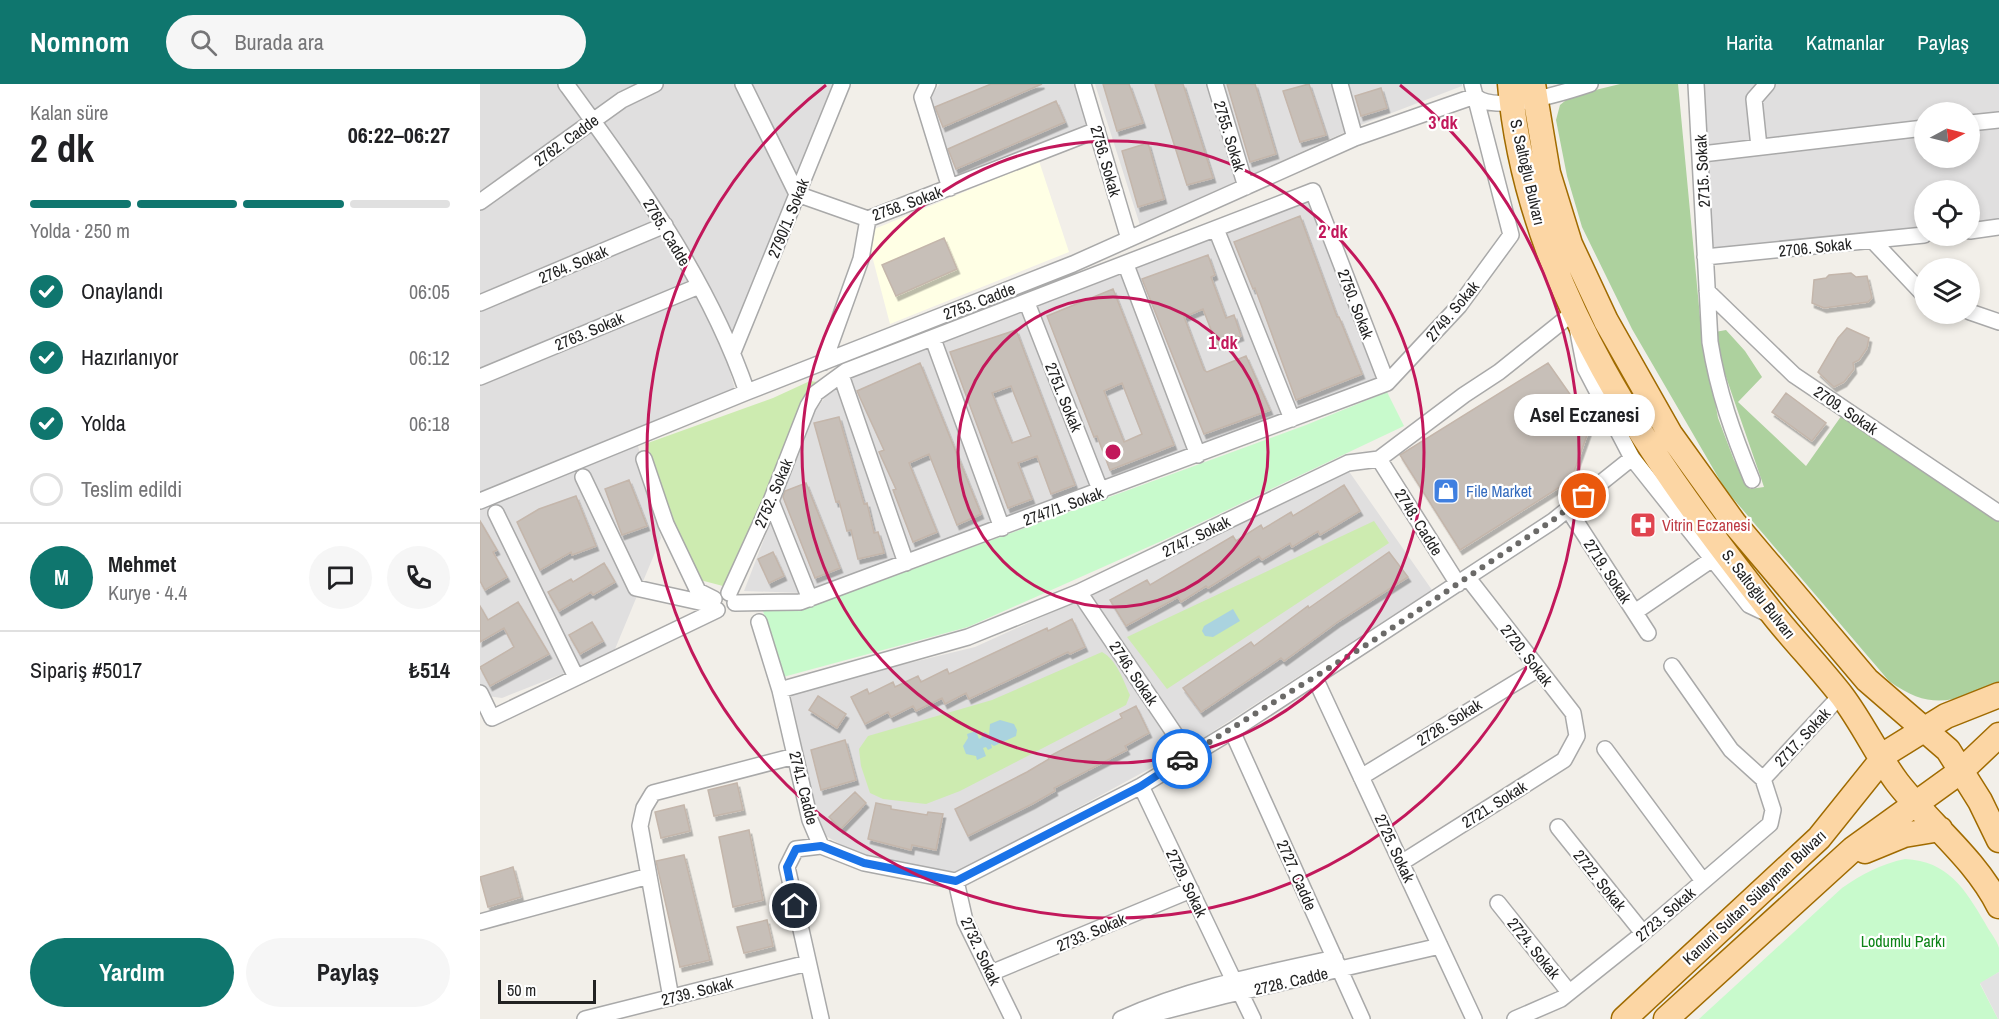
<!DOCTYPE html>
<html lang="tr">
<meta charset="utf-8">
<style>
:root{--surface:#fff;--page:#f6f6f6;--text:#202124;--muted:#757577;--line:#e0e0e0;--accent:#0f766e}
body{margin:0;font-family:"Archivo Narrow",sans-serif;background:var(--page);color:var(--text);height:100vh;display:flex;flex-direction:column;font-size:22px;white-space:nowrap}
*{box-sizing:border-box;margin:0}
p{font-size:20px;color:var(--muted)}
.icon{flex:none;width:33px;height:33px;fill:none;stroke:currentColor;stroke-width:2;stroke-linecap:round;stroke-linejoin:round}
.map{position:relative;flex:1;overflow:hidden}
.sheet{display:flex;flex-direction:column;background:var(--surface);width:480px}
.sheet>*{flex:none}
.needle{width:39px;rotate:83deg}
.controls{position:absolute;left:1434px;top:18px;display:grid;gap:12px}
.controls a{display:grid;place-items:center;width:66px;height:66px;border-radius:50%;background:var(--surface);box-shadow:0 3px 9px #0003;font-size:30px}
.scale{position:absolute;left:18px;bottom:15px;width:98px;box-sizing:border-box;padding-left:6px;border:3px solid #222;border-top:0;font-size:16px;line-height:21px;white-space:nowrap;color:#222;-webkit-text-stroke:4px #fff;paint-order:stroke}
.pin{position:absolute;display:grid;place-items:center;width:51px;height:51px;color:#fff;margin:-26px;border:3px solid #fff;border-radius:50%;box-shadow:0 2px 6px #0007}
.courier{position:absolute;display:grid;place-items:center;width:60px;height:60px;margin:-30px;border:4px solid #1a73e8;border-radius:50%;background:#fff;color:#222;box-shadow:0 2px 8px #0007}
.bubble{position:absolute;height:42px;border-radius:21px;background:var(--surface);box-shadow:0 3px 9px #0003;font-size:20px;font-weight:700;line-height:42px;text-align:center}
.head em{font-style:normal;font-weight:700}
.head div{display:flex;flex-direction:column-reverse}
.head{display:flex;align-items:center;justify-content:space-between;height:102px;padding:0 30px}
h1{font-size:39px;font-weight:700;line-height:45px}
.bar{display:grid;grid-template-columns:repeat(4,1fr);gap:9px 6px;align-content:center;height:72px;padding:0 30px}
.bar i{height:8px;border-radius:4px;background:var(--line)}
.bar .current{background:var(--accent)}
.bar p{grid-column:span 4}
.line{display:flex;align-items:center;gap:15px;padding:0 30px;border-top:2px solid var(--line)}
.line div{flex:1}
.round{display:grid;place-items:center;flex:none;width:63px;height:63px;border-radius:32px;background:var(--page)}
ol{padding:0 30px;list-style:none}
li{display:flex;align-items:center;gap:18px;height:66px}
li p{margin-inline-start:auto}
li .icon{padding:6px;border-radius:50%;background:var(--accent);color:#fff;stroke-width:4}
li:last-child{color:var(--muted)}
li i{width:33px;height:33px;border:3px solid var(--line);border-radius:50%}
.cta{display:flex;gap:12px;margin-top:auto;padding:12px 30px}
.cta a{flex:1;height:69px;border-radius:36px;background:var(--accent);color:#fff;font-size:24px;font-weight:700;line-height:69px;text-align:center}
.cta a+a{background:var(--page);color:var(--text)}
header{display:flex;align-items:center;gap:36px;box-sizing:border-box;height:84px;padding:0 30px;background:var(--accent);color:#fff}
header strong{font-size:28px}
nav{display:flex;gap:33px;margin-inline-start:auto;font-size:21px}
.search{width:420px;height:54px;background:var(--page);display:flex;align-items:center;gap:15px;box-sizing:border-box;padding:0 21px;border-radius:33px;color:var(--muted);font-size:22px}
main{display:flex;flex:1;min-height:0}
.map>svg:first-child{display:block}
.residential{fill:#e0dfdf;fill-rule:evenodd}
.education{fill:#ffffe5}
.grass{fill:#cdebb0}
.forest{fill:#add19e}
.park{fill:#c8facc}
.parking{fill:#e2e2e2}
.water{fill:#aad3df}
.building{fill:#c7bfb8;stroke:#c4b6ab;stroke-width:1.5;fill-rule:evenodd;filter:url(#shadow)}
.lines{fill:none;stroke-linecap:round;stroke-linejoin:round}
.minor-casing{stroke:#a9a9a9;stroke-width:18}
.primary-casing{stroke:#a06b00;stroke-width:27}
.minor{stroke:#fff;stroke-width:15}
.primary{stroke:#fcd6a4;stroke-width:24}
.done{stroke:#6b6a68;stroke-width:6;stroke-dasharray:0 10.8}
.route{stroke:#1a73e8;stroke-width:8}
.ring{fill:none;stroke:#c2185b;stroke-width:3}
.labels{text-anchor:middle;stroke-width:4.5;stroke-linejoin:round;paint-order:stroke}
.street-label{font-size:16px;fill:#222;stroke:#fff}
.shop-label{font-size:16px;fill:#366cbe;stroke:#fff;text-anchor:start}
.health-label{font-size:16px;fill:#be3a42;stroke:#fff;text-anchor:start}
.park-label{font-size:16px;fill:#0c8416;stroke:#fff}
.centre{fill:#c2185b;stroke:#fff;stroke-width:3}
.ring-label{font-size:18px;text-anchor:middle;font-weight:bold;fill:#c2185b;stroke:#fff;stroke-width:4.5;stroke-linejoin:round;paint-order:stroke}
</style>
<header>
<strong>Nomnom</strong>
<div class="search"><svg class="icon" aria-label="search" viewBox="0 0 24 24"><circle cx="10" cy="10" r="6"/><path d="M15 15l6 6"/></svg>Burada ara</div>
<nav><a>Harita</a><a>Katmanlar</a><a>Paylaş</a></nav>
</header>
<main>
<section class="sheet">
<div class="head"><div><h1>2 dk</h1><p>Kalan süre</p></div><em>06:22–06:27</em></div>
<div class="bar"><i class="current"></i><i class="current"></i><i class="current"></i><i></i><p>Yolda · 250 m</p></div>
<ol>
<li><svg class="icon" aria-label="check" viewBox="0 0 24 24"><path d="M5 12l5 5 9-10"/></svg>Onaylandı<p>06:05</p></li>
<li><svg class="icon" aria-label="check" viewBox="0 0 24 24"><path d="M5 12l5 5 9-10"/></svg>Hazırlanıyor<p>06:12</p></li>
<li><svg class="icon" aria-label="check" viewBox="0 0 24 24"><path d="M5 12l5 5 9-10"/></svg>Yolda<p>06:18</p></li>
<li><i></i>Teslim edildi</li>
</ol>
<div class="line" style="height:108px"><b class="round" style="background:var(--accent);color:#fff">M</b><div><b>Mehmet</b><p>Kurye · 4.4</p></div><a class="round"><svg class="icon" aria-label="chat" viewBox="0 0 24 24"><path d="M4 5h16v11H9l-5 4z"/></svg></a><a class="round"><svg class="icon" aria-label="phone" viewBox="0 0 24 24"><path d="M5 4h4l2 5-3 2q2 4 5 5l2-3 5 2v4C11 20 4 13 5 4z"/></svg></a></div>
<div class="line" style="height:78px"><div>Sipariş #5017</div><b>₺514</b></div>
<div class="cta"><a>Yardım</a><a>Paylaş</a></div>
</section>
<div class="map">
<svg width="1519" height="935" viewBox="0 0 1519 935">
<defs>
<filter id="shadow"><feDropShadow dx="2.5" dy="4.5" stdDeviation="0" flood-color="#0004"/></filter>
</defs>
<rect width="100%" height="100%" fill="#f2efe9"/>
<path class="residential" d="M0,0h355l-110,272 10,33 -101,41 27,108 -48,116 -111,44 -22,-3z
M460,0h139l13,42 -138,56 -26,-82z
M615,0h367v2l-99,38 -223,101z
M1216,0h303v142l-29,3v-39h-46v45l-219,22zM1444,28h46v46h-46z
M829,115l68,181 -575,213 -58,-2 68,-176 14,-19 28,-23 65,-22z
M868,386l84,120 -240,155 -102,-151z
M597,517l91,135 5,20 -188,102 -30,14 -97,-18 -34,-19 -16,-54 -18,-89 185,-45z"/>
<path class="education" d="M559,77l30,91 -179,72 -19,-72 1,-22z"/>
<path class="grass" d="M330,297l7,1 -6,8 -82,191 -6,5 -23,-6 -22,-38 -33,-98 128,-46z
M894,437l15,22 -222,146 -40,-52z
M622,568c15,8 21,28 28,43l-4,10 -166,86 -34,13 -43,-5 -13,-6 -9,-27 -2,-17 9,-13 124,-36z"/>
<path class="forest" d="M1140,0h58l22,233 18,101 16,42 16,29 14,-2 -48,-139 -1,-16 11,-2 19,21 17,26 -24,25 68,64 36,-51 157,103v166c-46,17 -67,28 -110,-3l-164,-192 -93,-160 -50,-102 -15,-51 -11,-56 4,-15 11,-9z"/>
<path class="park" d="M907,308l17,34 -238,113 -198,88 -185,50 -20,-66 38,-1 505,-185z
M1425,775c43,2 60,30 80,64 4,8 12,17 14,25 0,7 0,17 0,24l-19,12 18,35h-299l143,-131c20,-14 39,-24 63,-29z"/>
<path class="parking" d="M1519,888v47h-1l-18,-36z"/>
<path class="water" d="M753,525l7,12 -27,16 -8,-1 -3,-5 2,-5z
M520,636l14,4 3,6 -1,6 -22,10 -3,-2 1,4 -4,2 -2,-3 -3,1 3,8 -9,4 -1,-4 -10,-2 -3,-8 5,-8 -1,-4 9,-3 3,8 3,-2 -1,-3 4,-2 4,3 1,-11z"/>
<path class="building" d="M511,0h51l-99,43 -8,-20z
M623,0h26l14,39 -26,8z
M675,0h28l30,94 -26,7z
M747,0h28l21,70 -26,8z
M829,0l17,51 -26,7 -17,-51z
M901,4l6,20 -26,8 -6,-20z
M576,17l9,21 -109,47 -8,-20z
M668,59l16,56 -26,8 -16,-56z
M820,132l37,101h2l23,57 -66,26 -41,-112 -2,1 -19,-47z
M464,154l13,31 -61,27 -14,-31z
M728,171l7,20 -4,2 15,41 8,-3 7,21 -24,9 -14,-36 -19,8 20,53 3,2 39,-16 24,54 -66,24 -62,-155z
M1371,189l5,4 11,-1 5,22 -4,4 -44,6 -12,-5 2,-23 12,-2 3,-3z
M633,205l61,156 -64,25 -13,-34 -3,1 -47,-121zM642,299l20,51 -18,8 -20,-51z
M1367,244l22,10 -2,10 -8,12 -6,3 1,6 -10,13 -10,5 -16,-15 20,-34z
M536,246l59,155 -24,9 -14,-38 -19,7 14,36 -24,9 -58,-156zM531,302l20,50 -19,7 -20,-50z
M440,279l61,151 -24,11 -28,-71 -20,9 28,69 -24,10 -20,-52 3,-1 -17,-37 5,-2 -27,-59z
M1068,279l43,61 -20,56 -111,70 -60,-95z
M1306,309l40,30 -14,18 -40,-29z
M359,333l25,87 3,-1 7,30 4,-1 6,21 -26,6 -7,-29 -4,1 -8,-30 -3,1 -22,-79z
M149,396l18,46 -25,9 -17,-46z
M326,399l34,85 -25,10 -32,-81 2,-6z
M864,401l16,26 -40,24 -2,-4 -26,16 -2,-4 -28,17 -3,-4 -51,32 -2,-2 -25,16 -3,-5 -52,29 -16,-26 37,-20 3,5 83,-49 3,5 25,-16 2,4 28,-17 2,4z
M96,412l20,50 -24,9 -1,-3 -31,18 -23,-48 22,-13z
M0,437l17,29 -4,2 14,25 -22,13 -5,-9z
M293,468l11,24 -15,7 -11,-24z
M909,468l19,25 -69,44 -55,40 -3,-3 -80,54 -18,-24 68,-46 3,4 54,-40 1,2z
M124,479l11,19 -22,13 -2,-3 -32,19 -11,-19 23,-13 2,3z
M38,518l31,52 -59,32 -10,-19 34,-20 -10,-19 -24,14v-36l8,14z
M592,535l13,28 -15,7 -2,-2 -99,47 -3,-6 -21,11 -3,-6 -26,13 -3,-5 -22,11 -3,-5 -23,12 -14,-27 16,-8 2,5 24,-12 2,5 23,-11 3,6 26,-13 2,5 98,-46 1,3z
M112,538l11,19 -23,13 -11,-19z
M338,612l28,18 -9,14 -28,-18z
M656,622l13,27 -24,13 2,4 -73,38 1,3 -23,13 -64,32 -13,-27 72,-37 22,-13 -1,-2 74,-39 -2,-4z
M365,656l11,40 -35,10 -10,-40z
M257,699l6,27 -29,6 -6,-26z
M375,708l11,11 -25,26 -12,-12z
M396,719l15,3v3l36,6 1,-3 15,2 -7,36 -24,-5 -1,5 -43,-11z
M204,721l6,26 -29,7 -6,-26z
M269,746l14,70 -30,7 -14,-70z
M204,771l26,105 -30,7 -24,-106z
M33,783l8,30 -33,10 -8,-30z
M287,836l6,26 -29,7 -7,-26z"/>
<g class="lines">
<g class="minor-casing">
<path id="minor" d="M86,0c70,96 142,194 181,308
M263,0l54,110 71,25 229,-89
M448,0l-6,13 28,91
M603,0l46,155
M735,0l31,103
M860,0l15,54
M1216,0l14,258c8,50 23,92 42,138
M995,12c20,19 91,-4 115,-12
M1490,39l29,-3
M1279,63l-5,-48 13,-15
M1222,70l222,-26
M0,118l142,-102 33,-16
M736,145l76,190
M1490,147l29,-4
M1393,157l51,54
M1225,173l219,-22
M646,181l72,190
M1227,207l87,84 205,138
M0,219l185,-78
M547,219l74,189
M1490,228l29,10
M453,255l69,189
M253,268l109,-268
M344,278l37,-103 7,-40
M361,291l65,188
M0,293l219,-91
M164,375l22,65 32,67 16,8
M899,375l79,125
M103,393l53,111 77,17
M0,417l267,-109 326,-128 282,-126 120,-42
M291,417l39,98
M1088,425l80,124
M16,429l80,164
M599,508l110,163
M249,509l42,-92 37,-95 8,-13 30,-22 467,-180 74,192
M255,519l65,-1 587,-219 72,-77 52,-71 -39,-151
M1155,528l76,-52
M279,538l21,68 30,130 11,26 43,17 92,18 185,-95 91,-55 321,-210 79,-63
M1192,582l59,84 32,29
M835,594l159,341
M300,606l188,-53 111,-45 269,-129 31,-4 85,-64 35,-23 75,-60 11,56 47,90 117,147 19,9
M0,609l12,25 225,-108
M752,647l130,288
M1125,665l98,132
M881,693l177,-108
M1283,695l78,-84
M661,702l93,195
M1078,743l85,106
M921,779l163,-103 13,-24 -4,-23 -105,-135
M476,797l9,40 48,98
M1018,819l71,89
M0,838l169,-46
M511,889l200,-83
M760,908l13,27
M191,914l-31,-172 4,-18 9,-15 142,-37
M105,935l223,-56
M341,935l-34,-152 9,-18 25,-3
M641,935c68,-31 141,-45 214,-61
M664,935l13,-6 66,-17 217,-50
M1035,935l46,-20 75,-60 134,-115 3,-14 -10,-31"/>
</g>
<g class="primary-casing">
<path id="primary" d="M1030,0c17,203 143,379 266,534 21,26 45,51 66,78 21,28 35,59 55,86 33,43 77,75 102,124
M1053,0l15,89 22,71 36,77 64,113 64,89 133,157 81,70 32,51 19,39
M1385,767l39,-16 36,-6
M1144,935l195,-181 69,-86 58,-36 53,-21
M1186,935l187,-170 108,-78 38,-36"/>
</g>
<use href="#minor" class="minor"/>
<use href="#primary" class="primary"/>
</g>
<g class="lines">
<path class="done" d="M702,675l189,-117 182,-122 31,-24"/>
<path class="route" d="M315,822l-8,-39 9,-18 25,-3 43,17 92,18 185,-95 41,-27"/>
</g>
<g class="ring">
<circle cx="633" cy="368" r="155"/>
<circle cx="633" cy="368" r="311"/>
<path d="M920 1A466 466 0 1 1 346 1"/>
</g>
<defs>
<g id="shop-square" transform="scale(1.35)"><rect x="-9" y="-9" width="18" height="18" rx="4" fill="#3f7fe0" stroke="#fff"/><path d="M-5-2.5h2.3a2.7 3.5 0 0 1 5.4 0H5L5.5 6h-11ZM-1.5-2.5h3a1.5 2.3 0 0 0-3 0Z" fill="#fff"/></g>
<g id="pharmacy-square" transform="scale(1.35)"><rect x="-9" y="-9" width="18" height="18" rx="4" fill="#e0444e" stroke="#fff"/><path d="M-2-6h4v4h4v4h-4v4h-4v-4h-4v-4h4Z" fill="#fff"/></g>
</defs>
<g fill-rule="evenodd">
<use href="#shop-square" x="966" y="407"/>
<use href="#pharmacy-square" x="1163" y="441"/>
</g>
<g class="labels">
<g class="street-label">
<text transform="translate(750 52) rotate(73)" y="6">2755. Sokak</text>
<text transform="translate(86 56) rotate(-36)" y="6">2762. Cadde</text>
<text transform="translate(626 77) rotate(74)" y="6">2756. Sokak</text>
<text transform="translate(1222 87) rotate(-93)" y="6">2715. Sokak</text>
<text transform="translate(1048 88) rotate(77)" y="6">S. Saltoğlu Bulvarı</text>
<text transform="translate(427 119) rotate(-20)" y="6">2758. Sokak</text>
<text transform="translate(308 134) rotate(-68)" y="6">2790/1. Sokak</text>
<text transform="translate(187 148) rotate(59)" y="6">2765. Cadde</text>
<text transform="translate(1335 163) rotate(-6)" y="6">2706. Sokak</text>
<text transform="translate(93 180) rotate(-23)" y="6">2764. Sokak</text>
<text transform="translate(499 217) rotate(-21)" y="6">2753. Cadde</text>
<text transform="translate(876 220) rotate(69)" y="6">2750. Sokak</text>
<text transform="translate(972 227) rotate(-50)" y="6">2749. Sokak</text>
<text transform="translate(109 247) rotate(-23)" y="6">2763. Sokak</text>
<text transform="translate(584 313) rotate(68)" y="6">2751. Sokak</text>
<text transform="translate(1366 326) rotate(34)" y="6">2709. Sokak</text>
<text transform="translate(293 409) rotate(-67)" y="6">2752. Sokak</text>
<text transform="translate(583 422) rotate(-20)" y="6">2747/1. Sokak</text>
<text transform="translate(939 438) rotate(58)" y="6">2748. Cadde</text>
<text transform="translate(716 452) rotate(-26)" y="6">2747. Sokak</text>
<text transform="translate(1128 487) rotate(57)" y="6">2719. Sokak</text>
<text transform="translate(1279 510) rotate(52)" y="6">S. Saltoğlu Bulvarı</text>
<text transform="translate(1047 571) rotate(52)" y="6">2720. Sokak</text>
<text transform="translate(654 589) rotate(56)" y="6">2746. Sokak</text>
<text transform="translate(969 638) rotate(-32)" y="6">2726. Sokak</text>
<text transform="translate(1322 653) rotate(-47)" y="6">2717. Sokak</text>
<text transform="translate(324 704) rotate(76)" y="6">2741. Cadde</text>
<text transform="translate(1014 720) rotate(-32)" y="6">2721. Sokak</text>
<text transform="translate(915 764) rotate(65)" y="6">2725. Sokak</text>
<text transform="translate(817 791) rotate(66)" y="6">2727. Cadde</text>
<text transform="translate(1120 796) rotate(51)" y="6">2722. Sokak</text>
<text transform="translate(707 799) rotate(64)" y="6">2729. Sokak</text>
<text transform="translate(1274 813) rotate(-43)" y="6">Kanuni Sultan Süleyman Bulvarı</text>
<text transform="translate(1185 830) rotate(-41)" y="6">2723. Sokak</text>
<text transform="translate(611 848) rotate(-23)" y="6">2733. Sokak</text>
<text transform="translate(1054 864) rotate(51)" y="6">2724. Sokak</text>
<text transform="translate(501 867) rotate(65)" y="6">2732. Sokak</text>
<text transform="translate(811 897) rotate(-13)" y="6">2728. Cadde</text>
<text transform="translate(217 907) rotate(-14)" y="6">2739. Sokak</text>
</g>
<g class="shop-label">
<text x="986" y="413">File Market</text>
</g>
<g class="health-label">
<text x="1182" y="447">Vitrin Eczanesi</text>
</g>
<g class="park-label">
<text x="1423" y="863">Lodumlu Parkı</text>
</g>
</g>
<circle cx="633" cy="368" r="9" class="centre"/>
<g class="ring-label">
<text x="963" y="45">3 dk</text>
<text x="853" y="154">2 dk</text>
<text x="743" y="265">1 dk</text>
</g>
</svg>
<div class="controls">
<a><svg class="needle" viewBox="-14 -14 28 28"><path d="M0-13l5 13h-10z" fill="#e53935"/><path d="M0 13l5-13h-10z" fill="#757577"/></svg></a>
<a><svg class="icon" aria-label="locate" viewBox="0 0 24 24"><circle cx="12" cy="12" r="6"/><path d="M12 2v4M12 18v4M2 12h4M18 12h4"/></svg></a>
<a><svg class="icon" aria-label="layers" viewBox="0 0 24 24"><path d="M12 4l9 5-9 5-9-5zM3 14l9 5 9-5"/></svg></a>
</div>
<div class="scale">50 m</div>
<div class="pin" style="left:1104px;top:412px;background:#ea580c"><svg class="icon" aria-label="bag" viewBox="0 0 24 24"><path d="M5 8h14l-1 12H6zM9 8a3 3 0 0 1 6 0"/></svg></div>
<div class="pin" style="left:315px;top:822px;background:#1f2937"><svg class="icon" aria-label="home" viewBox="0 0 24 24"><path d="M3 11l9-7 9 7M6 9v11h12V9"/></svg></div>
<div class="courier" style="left:702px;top:675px"><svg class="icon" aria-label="car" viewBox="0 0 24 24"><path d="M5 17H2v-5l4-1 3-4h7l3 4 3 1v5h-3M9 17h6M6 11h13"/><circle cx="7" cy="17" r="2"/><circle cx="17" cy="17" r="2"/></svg></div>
<div class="bubble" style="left:1034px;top:310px;width:141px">Asel Eczanesi</div>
</div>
</main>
